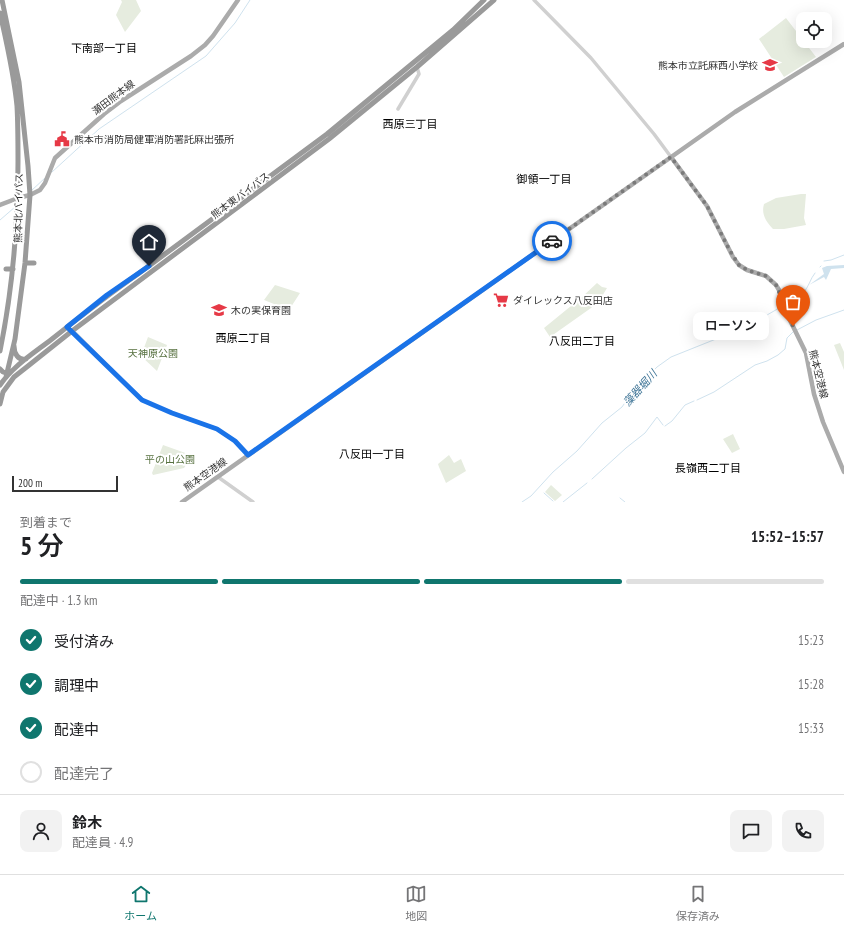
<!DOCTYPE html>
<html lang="ja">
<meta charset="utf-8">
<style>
:root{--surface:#fff;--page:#f2f2f2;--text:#202124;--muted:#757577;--line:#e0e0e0;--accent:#0f766e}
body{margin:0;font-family:"PT Sans Narrow","Noto Sans JP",sans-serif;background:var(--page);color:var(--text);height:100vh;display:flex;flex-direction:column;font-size:15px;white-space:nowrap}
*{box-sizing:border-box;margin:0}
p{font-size:13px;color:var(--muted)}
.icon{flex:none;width:22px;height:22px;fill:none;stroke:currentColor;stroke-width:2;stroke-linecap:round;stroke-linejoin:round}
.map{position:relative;height:502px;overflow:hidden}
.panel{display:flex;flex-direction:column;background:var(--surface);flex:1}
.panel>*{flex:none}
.buttons{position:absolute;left:796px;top:12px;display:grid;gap:8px}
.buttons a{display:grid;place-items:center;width:36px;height:36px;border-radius:8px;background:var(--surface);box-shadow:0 4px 16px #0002;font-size:20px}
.scale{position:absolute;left:12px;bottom:10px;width:106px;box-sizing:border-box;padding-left:4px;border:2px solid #333;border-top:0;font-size:11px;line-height:14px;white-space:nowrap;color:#333;-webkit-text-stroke:3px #fff;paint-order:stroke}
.pin{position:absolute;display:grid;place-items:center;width:34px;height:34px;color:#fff;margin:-41px -17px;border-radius:50% 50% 50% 0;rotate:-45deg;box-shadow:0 0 4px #0007}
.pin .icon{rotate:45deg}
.courier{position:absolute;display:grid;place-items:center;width:40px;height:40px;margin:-20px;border:3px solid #1a73e8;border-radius:50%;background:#fff;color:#222;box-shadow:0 1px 5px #0007}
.bubble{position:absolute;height:28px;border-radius:8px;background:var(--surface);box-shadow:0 4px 16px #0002;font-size:13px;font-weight:600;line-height:28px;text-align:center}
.head em{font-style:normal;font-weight:600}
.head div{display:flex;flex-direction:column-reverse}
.head{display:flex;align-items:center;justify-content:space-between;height:68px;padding:0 20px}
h1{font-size:26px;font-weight:600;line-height:30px}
.bar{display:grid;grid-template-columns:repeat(4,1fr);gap:6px 4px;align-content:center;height:48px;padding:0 20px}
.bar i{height:5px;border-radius:3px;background:var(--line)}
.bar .current{background:var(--accent)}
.bar p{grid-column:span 4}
.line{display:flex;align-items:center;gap:10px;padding:0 20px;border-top:1px solid var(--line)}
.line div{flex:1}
.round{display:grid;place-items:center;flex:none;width:42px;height:42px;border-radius:8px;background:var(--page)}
ol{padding:0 20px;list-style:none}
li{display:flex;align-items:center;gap:12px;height:44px}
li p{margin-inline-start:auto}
li .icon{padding:4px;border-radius:50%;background:var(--accent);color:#fff;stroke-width:4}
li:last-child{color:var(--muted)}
li i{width:22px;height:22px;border:2px solid var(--line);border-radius:50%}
.tab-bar{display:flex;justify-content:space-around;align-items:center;height:56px;border-top:1px solid var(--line);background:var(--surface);font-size:11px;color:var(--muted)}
.tab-bar a{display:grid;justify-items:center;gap:2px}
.tab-bar .current{color:var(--accent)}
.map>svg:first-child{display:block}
.green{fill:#e6ecdf}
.water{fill:#cfe2ee}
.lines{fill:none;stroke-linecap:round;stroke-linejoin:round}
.stream{stroke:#cfe2ee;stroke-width:1}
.minor{stroke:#d0d0d0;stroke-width:3.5}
.major{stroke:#ababab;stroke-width:4.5}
.highway{stroke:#9a9a9a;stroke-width:5}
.done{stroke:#7a7a7a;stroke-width:4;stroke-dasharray:0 7.2}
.route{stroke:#1a73e8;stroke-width:5}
.labels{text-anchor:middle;stroke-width:4;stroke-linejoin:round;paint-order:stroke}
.poi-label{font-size:10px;fill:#333;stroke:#fff;text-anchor:start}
.street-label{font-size:10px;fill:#333;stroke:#fff}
.park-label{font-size:10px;fill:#56703f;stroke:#fff}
.neighbourhood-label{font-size:11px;fill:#000;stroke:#fff}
.water-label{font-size:11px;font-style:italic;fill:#3f7597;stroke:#fff}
</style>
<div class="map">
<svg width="844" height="502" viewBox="0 0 844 502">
<rect width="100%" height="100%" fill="#fff"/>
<path class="green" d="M121,0h15l5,11 -16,21 -9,-17 6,-13z
M786,18l30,39 -32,20 -25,-38z
M801,194h5l-2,24 2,7 -22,4h-11c-7,-7 -12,-15 -9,-25l12,-6z
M597,283l5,4 5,1 -6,10 -10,10 -41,29 -6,-9 38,-31z
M275,285l25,8 -11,17 -25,-10z
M148,337l19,8 -10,26 -16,-15z
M840,343l4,9v18l-10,-25z
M733,434l7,15 -8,4 -9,-14z
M163,445l28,10 1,2 -8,11 -31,7 -1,-2z
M449,455l5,8 7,-4 5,12 -20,12 -7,-16 -1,-3z
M551,485l11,10 -7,6 -10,-9z"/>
<path class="water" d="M844,265v3l-13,1 -5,11 -2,-3 -15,8 15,-11 -2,-6 5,-2z"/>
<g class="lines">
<path class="stream" d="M52,172l47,-43 107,-73 29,-33 15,-23
M31,191l14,-13
M0,220l15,-13
M824,261l7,-1 13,-5
M820,267l1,-1
M786,303c6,-3 13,-6 17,-10 6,-6 7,-14 12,-20
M797,330l19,-10 28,-10
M697,400l17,-8 41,-27 12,-4 11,-6 7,-6 2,-11 7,-7
M665,426l7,-5 13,-16 9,-4
M592,479l34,-31 19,-15 12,-16 6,8
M544,493l9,8
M620,498l5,4
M522,502l9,-6 22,-24 24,-21 25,-28 20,-16 9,-13 26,-27 14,-10 75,-30 35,-20
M563,502l24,-19"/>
<path class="minor" d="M534,0l57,58 63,76 17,23
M398,109l21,-35 -2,-7
M72,330l70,70 30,13 45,16 18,12 13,14
M218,477l35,25"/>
<path class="major" d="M671,157l36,49 26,51 6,8 8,5 19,6 10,9 3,5 6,20 21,43 8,41 9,28 21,50
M0,205l18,-7 12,-3 10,-5 5,-7 10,-25 49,-44 17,-13 70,-45 14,-11 8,-9 25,-36
M182,502l553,-390 109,-68"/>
<path class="highway" d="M2,0l17,82 9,84 2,29 -5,68 -10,76 -9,38
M0,13c7,31 14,61 17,93 1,18 1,36 1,55 0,64 -5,126 -18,190
M25,263h9
M6,269h7
M14,346c0,7 4,15 12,13
M0,369l3,3 6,2
M0,385c13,-19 34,-32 52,-46 29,-23 57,-45 86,-65l189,-140 126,-104 31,-30
M0,404l3,-12 11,-15 14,-11 44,-35 257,-192 88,-72 77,-67"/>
</g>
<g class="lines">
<path class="done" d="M552,241l119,-84 36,49 23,45 9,14 8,5 19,6 10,9 4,9 5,16 8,16"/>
<path class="route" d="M149,266l-42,29 -40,32 75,73 30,13 45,16 18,12 13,14 304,-214"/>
</g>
<defs>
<g id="school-bare" transform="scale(1.2)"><path d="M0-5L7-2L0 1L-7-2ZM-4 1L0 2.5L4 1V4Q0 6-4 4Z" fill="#e63946" stroke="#fff" stroke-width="2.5" paint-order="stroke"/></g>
<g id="civic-bare" transform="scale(1.2)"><path d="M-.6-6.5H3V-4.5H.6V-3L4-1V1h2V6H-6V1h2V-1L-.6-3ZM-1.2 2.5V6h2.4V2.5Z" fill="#e63946" stroke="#fff" stroke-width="2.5" paint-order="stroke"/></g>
<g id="supermarket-bare" transform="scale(1.2)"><path d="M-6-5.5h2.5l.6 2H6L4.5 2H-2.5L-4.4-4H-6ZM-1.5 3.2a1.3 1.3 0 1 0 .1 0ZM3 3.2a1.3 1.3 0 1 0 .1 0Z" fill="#e63946" stroke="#fff" stroke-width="2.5" paint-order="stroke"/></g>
</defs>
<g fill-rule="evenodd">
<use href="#school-bare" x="770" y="65"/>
<use href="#civic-bare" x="62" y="139"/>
<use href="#supermarket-bare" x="501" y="300"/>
<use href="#school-bare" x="219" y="310"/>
</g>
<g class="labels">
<g class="poi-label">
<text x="758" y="69" text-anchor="end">熊本市立託麻西小学校</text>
<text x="74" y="143">熊本市消防局健軍消防署託麻出張所</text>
<text x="513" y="304">ダイレックス八反田店</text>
<text x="231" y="314">木の実保育園</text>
</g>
<g class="street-label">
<text transform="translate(113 97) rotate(-37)" y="4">瀬田熊本線</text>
<text transform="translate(240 195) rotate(-37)" y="4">熊本東バイパス</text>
<text transform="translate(18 208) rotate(-89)" y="4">熊本北バイパス</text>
<text transform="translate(819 374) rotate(76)" y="4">熊本空港線</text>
<text transform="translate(205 474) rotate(-35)" y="4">熊本空港線</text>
</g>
<g class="park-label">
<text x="153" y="357">天神原公園</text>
<text x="170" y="463">平の山公園</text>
</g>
<g class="neighbourhood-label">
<text x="104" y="52">下南部一丁目</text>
<text x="410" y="128">西原三丁目</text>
<text x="544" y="183">御領一丁目</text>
<text x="243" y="342">西原二丁目</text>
<text x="582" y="345">八反田二丁目</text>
<text x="372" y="458">八反田一丁目</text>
<text x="708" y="472">長嶺西二丁目</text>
</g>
<g class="water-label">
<text transform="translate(640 388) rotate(-48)" y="4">藻器堀川</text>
</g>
</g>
</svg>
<div class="buttons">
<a><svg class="icon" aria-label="locate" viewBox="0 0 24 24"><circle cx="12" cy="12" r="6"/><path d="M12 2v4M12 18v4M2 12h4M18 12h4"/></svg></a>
</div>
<div class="scale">200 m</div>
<div class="pin" style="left:793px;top:326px;background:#ea580c"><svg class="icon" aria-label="bag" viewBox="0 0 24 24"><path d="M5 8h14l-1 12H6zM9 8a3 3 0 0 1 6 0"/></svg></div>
<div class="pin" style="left:149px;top:266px;background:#1f2937"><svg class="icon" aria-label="home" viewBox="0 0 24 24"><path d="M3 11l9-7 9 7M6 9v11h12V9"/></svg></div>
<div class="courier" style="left:552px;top:241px"><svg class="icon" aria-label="car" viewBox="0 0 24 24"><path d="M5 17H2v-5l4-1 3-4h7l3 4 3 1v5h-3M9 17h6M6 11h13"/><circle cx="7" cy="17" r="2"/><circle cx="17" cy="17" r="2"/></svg></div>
<div class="bubble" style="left:693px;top:312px;width:76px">ローソン</div>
</div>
<section class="panel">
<div class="head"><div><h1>5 分</h1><p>到着まで</p></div><em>15:52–15:57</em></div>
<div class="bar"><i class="current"></i><i class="current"></i><i class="current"></i><i></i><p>配達中 · 1.3 km</p></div>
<ol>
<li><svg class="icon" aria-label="check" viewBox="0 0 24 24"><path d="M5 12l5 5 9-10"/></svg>受付済み<p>15:23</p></li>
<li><svg class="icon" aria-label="check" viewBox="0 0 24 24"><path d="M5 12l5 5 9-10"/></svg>調理中<p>15:28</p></li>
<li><svg class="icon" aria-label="check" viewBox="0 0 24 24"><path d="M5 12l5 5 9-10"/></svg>配達中<p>15:33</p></li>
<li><i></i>配達完了</li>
</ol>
<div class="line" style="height:72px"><a class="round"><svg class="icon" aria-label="person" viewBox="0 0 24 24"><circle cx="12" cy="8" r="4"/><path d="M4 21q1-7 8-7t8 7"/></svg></a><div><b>鈴木</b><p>配達員 · 4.9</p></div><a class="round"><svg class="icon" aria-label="chat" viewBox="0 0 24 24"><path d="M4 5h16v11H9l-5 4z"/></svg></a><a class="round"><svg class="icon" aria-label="phone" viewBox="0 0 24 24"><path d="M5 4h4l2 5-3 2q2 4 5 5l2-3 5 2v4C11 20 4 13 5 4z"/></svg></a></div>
</section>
<nav class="tab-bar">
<a class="current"><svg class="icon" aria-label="home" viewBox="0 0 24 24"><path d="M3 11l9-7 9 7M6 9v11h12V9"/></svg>ホーム</a>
<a><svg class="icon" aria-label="map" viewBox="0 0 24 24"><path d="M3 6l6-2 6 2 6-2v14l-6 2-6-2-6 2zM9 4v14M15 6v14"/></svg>地図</a>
<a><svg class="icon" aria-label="saved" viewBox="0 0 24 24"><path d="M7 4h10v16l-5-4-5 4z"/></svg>保存済み</a>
</nav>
